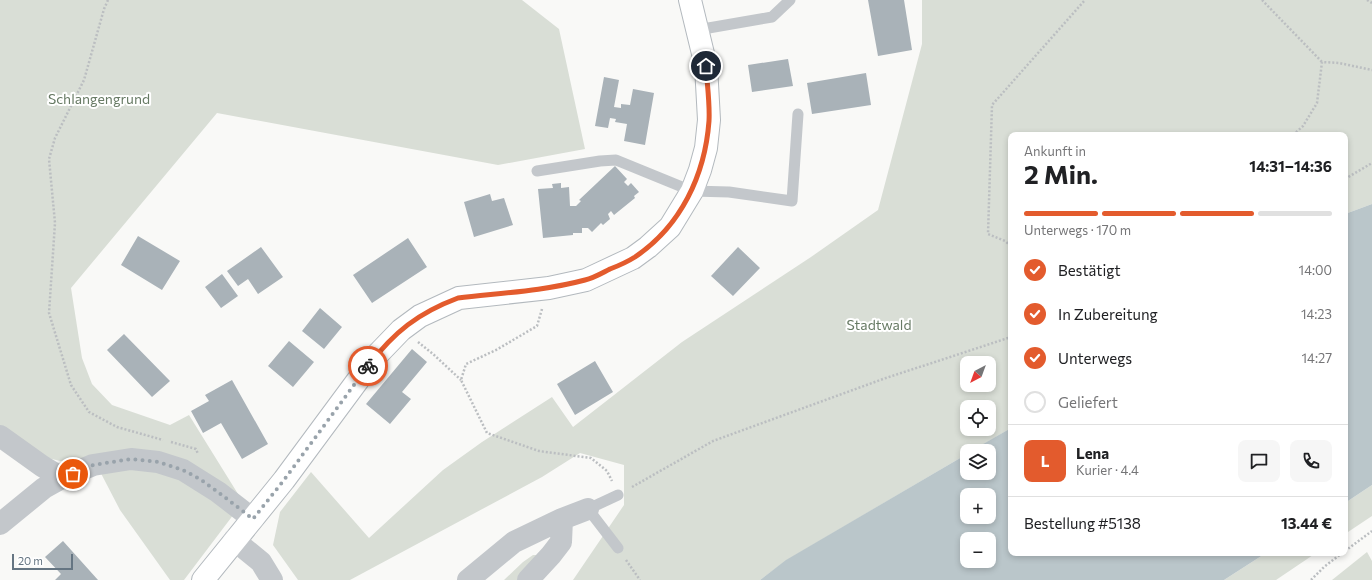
<!DOCTYPE html>
<html lang="de">
<meta charset="utf-8">
<style>
:root{--surface:#fff;--page:#f6f6f6;--text:#202124;--muted:#757577;--line:#e0e0e0;--accent:#e35b2d}
body{margin:0;font-family:Commissioner,sans-serif;background:var(--page);color:var(--text);height:100vh;display:flex;flex-direction:column;font-size:15px;white-space:nowrap}
*{box-sizing:border-box;margin:0}
p{font-size:13px;color:var(--muted)}
.icon{flex:none;width:22px;height:22px;fill:none;stroke:currentColor;stroke-width:2;stroke-linecap:round;stroke-linejoin:round}
.map{position:relative;flex:1;overflow:hidden}
.sheet{position:absolute;left:1008px;top:132px;width:340px;height:424px;display:flex;flex-direction:column;background:var(--surface);border-radius:8px;box-shadow:0 2px 6px #0003}
.sheet>*{flex:none}
.needle{width:26px;rotate:221deg}
.buttons{position:absolute;left:960px;top:356px;display:grid;gap:8px}
.buttons a{display:grid;place-items:center;width:36px;height:36px;border-radius:8px;background:var(--surface);box-shadow:0 2px 6px #0003;font-size:20px}
.scale{position:absolute;left:12px;bottom:10px;width:61px;box-sizing:border-box;padding-left:4px;border:2px solid #657582;border-top:0;font-size:11px;line-height:14px;white-space:nowrap;color:#657582;-webkit-text-stroke:3px #fff;paint-order:stroke}
.pin{position:absolute;display:grid;place-items:center;width:34px;height:34px;color:#fff;margin:-17px;border:2px solid #fff;border-radius:50%;box-shadow:0 1px 4px #0007}
.courier{position:absolute;display:grid;place-items:center;width:40px;height:40px;margin:-20px;border:3px solid #e35b2d;border-radius:50%;background:#fff;color:#222;box-shadow:0 1px 5px #0007}
.overview em{font-style:normal;font-weight:700}
.overview div{display:flex;flex-direction:column-reverse}
.overview{display:flex;align-items:center;justify-content:space-between;height:68px;padding:0 16px}
h1{font-size:26px;font-weight:700;line-height:30px}
.bar{display:grid;grid-template-columns:repeat(4,1fr);gap:6px 4px;align-content:center;height:48px;padding:0 16px}
.bar i{height:5px;border-radius:3px;background:var(--line)}
.bar .current{background:var(--accent)}
.bar p{grid-column:span 4}
.line{display:flex;align-items:center;gap:10px;padding:0 16px;border-top:1px solid var(--line)}
.line div{flex:1}
.round{display:grid;place-items:center;flex:none;width:42px;height:42px;border-radius:8px;background:var(--page)}
ol{padding:0 16px;list-style:none}
li{display:flex;align-items:center;gap:12px;height:44px}
li p{margin-inline-start:auto}
li .icon{padding:4px;border-radius:50%;background:var(--accent);color:#fff;stroke-width:4}
li:last-child{color:var(--muted)}
li i{width:22px;height:22px;border:2px solid var(--line);border-radius:50%}
.map>svg:first-child{display:block}
.green{fill:#d9ded6;fill-rule:evenodd}
.water{fill:#bac6ca;fill-rule:evenodd}
.building{fill:#a9b2b8}
.lines{fill:none;stroke-linecap:round;stroke-linejoin:round}
.secondary-casing{stroke:#b3b9be;stroke-width:24}
.path{stroke:#bbbec1;stroke-width:2.5;stroke-dasharray:2 2;stroke-linecap:butt}
.lane{stroke:#c3c7cb;stroke-width:11}
.street{stroke:#c3c7cb;stroke-width:22}
.secondary{stroke:#fff;stroke-width:22}
.done{stroke:#99a3ab;stroke-width:4;stroke-dasharray:0 7.2}
.route{stroke:#e35b2d;stroke-width:5}
.labels{text-anchor:middle;stroke-width:4;stroke-linejoin:round;paint-order:stroke}
.park-label{font-size:14px;fill:#677a64;stroke:#fff}
</style>
<div class="map">
<svg width="1372" height="580" viewBox="0 0 1372 580">
<rect width="100%" height="100%" fill="#f9f9f7"/>
<path class="green" d="M0,0h522l37,29 26,120 -87,16 -281,-52 -146,175 11,70 10,26 20,21 58,20 19,-10 54,87 -59,78h-14l-50,-70 -27,-52 -33,3 -20,-5 -40,-27z
M922,0h450v204l-27,10v-79h-334v293l-39,23h-5v3l-180,106 -27,20h-187l51,-75v-40l-44,-12 -38,24 -192,103h-52l-25,-35 7,-33 31,-40 58,66 74,-68 39,-28 70,-45 21,30 109,-85 129,-85 67,-47 44,-166zM967,363h22v22h-22zM967,407h22v22h-22z
M1372,485v31l-27,18v-31z
M1367,552l5,9v19h-40z
M1266,553h50l-40,27h-52z
M533,555h8l-23,25h-14l19,-18z"/>
<path class="water" d="M1372,204v281l-27,18v-289z
M1011,428v125h255l-42,27h-464l26,-20 181,-106v19h22v-22h-18zM967,495h22v22h-22zM967,539h22v22h-22z"/>
<path class="building" d="M868,0h36l8,50 -34,6z
M788,59l5,27 -41,6 -4,-27z
M866,73l5,32 -59,9 -5,-31z
M604,77l15,3 -5,27 7,1v-4l9,1 3,-16 21,4 -9,52 -21,-4 3,-17 -12,-2 1,-3 -6,-1 -2,10 -13,-2z
M615,166l12,13 -3,3 4,4 3,-3 8,9 -5,4 1,2 -21,17 -3,-4 -3,3 2,5 -7,6 -2,-2 -9,9 -4,-4h-6v5h-9v2l-30,3 -5,-49 15,-1 -1,-4 9,-1v5l8,-1 1,19h6l5,-5 -2,-1z
M490,194l2,7 12,-3 9,27 -39,12 -10,-35z
M138,236l42,25 -18,29 -41,-25z
M408,238l19,29 -55,36 -19,-28z
M261,247l22,30 -25,17 -10,-15 -10,7 -11,-15z
M738,247l22,21 -27,28 -22,-20z
M222,274l16,22 -17,12 -16,-21z
M320,308l22,19 -18,22 -22,-18z
M124,334l46,47 -18,16 -45,-47z
M289,341l25,21 -21,25 -25,-21z
M412,349l15,13 -25,30 9,7 -21,25 -24,-20z
M595,361l18,31 -38,23 -18,-31z
M232,380l36,64 -26,15 -21,-36 -18,10 -12,-22 18,-10 -4,-6z
M63,541l35,39h-43l6,-6 -16,-17z"/>
<g class="lines">
<g class="secondary-casing">
<path id="secondary" d="M203,580l81,-100 91,-123 26,-27 19,-14 39,-18 90,-10 37,-8 47,-22 15,-11 22,-20 22,-36 8,-21 6,-22 3,-28 -3,-54 -16,-66"/>
</g>
<path class="path" d="M108,0l-4,9 -20,71 -29,58 -6,21 6,64 -6,90 22,72 18,27 28,15 46,13
M1262,0l60,62
M1367,0l5,3
M1293,135l10,-9 14,-23 5,-41 17,1 33,7
M1345,179l27,-16
M1011,246l-6,-5 -17,-7 4,-129 93,-105
M542,309l-5,17 -41,24 -30,14 -5,16 26,53 52,18 52,7 16,13 5,10
M418,342l15,12 28,26
M171,442l25,7 2,5
M632,487l81,-46 170,-62 128,-42
M1345,551l27,-20
M626,560l14,20
M1311,580l13,-13 18,-14"/>
<path class="lane" d="M697,30l75,-13 18,-17
M537,171l63,-10 16,-1 76,31 37,1 63,9 6,-87
M618,548l-30,-39 30,-14"/>
<path class="street" d="M0,436l42,30 20,12
M0,524l44,-36 18,-10 31,-13 38,-6 27,3 25,8 35,22 35,27
M234,540l27,22 11,18
M468,580l46,-38 48,-23 26,-10
M528,580l23,-25 10,-13 1,-23"/>
<use href="#secondary" class="secondary"/>
</g>
<g class="lines">
<path class="done" d="M73,474l20,-9 38,-6 27,3 25,8 17,9 18,13 35,27 31,-39 84,-114"/>
<path class="route" d="M368,366c26,-34 50,-53 90,-68 42,-5 86,-7 127,-18 9,-2 17,-7 25,-11 8,-3 17,-7 25,-12 46,-31 70,-82 74,-136 1,-18 -2,-37 -3,-55"/>
</g>
<g class="labels">
<g class="park-label">
<text x="99" y="104">Schlangengrund</text>
<text x="879" y="330">Stadtwald</text>
</g>
</g>
</svg>
<div class="buttons">
<a><svg class="needle" viewBox="-14 -14 28 28"><path d="M0-13l5 13h-10z" fill="#e53935"/><path d="M0 13l5-13h-10z" fill="#757577"/></svg></a>
<a><svg class="icon" aria-label="locate" viewBox="0 0 24 24"><circle cx="12" cy="12" r="6"/><path d="M12 2v4M12 18v4M2 12h4M18 12h4"/></svg></a>
<a><svg class="icon" aria-label="layers" viewBox="0 0 24 24"><path d="M12 4l9 5-9 5-9-5zM3 14l9 5 9-5"/></svg></a>
<a>+</a>
<a>−</a>
</div>
<div class="scale">20 m</div>
<div class="pin" style="left:73px;top:474px;background:#ea580c"><svg class="icon" aria-label="bag" viewBox="0 0 24 24"><path d="M5 8h14l-1 12H6zM9 8a3 3 0 0 1 6 0"/></svg></div>
<div class="pin" style="left:706px;top:66px;background:#1f2937"><svg class="icon" aria-label="home" viewBox="0 0 24 24"><path d="M3 11l9-7 9 7M6 9v11h12V9"/></svg></div>
<div class="courier" style="left:368px;top:366px"><svg class="icon" aria-label="bike" viewBox="0 0 24 24"><circle cx="6" cy="16" r="4"/><circle cx="18" cy="16" r="4"/><path d="M6 16l4-8h5l3 8M10 8l3 8H6M13 5h3"/></svg></div>
<section class="sheet">
<div class="overview"><div><h1>2 Min.</h1><p>Ankunft in</p></div><em>14:31–14:36</em></div>
<div class="bar"><i class="current"></i><i class="current"></i><i class="current"></i><i></i><p>Unterwegs · 170 m</p></div>
<ol>
<li><svg class="icon" aria-label="check" viewBox="0 0 24 24"><path d="M5 12l5 5 9-10"/></svg>Bestätigt<p>14:00</p></li>
<li><svg class="icon" aria-label="check" viewBox="0 0 24 24"><path d="M5 12l5 5 9-10"/></svg>In Zubereitung<p>14:23</p></li>
<li><svg class="icon" aria-label="check" viewBox="0 0 24 24"><path d="M5 12l5 5 9-10"/></svg>Unterwegs<p>14:27</p></li>
<li><i></i>Geliefert</li>
</ol>
<div class="line" style="height:72px"><b class="round" style="background:var(--accent);color:#fff">L</b><div><b>Lena</b><p>Kurier · 4.4</p></div><a class="round"><svg class="icon" aria-label="chat" viewBox="0 0 24 24"><path d="M4 5h16v11H9l-5 4z"/></svg></a><a class="round"><svg class="icon" aria-label="phone" viewBox="0 0 24 24"><path d="M5 4h4l2 5-3 2q2 4 5 5l2-3 5 2v4C11 20 4 13 5 4z"/></svg></a></div>
<div class="line" style="height:52px"><div>Bestellung #5138</div><b>13.44 €</b></div>
</section>
</div>
